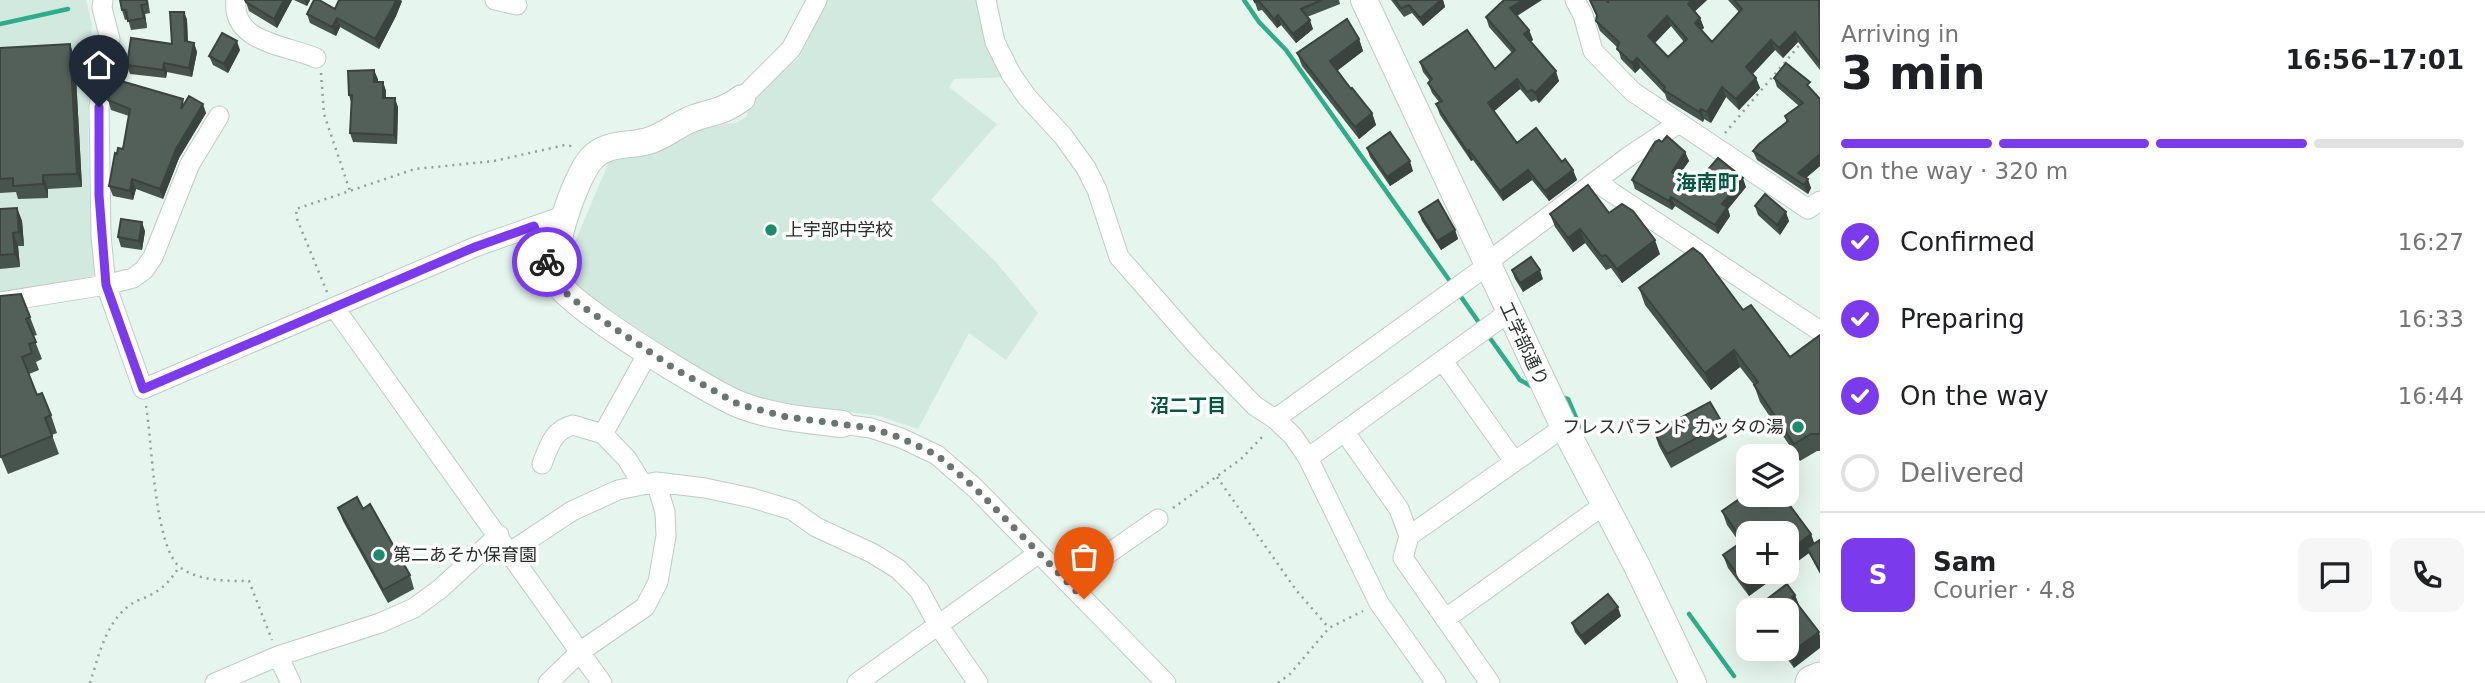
<!DOCTYPE html>
<meta charset="utf-8">
<style>
:root{--surface:#fff;--page:#f6f6f6;--text:#202124;--muted:#757577;--line:#e0e0e0;--accent:#7c3aed}
body{margin:0;font-family:"DejaVu Sans","Noto Sans JP",sans-serif;background:var(--page);color:var(--text);height:100vh;display:flex;flex-direction:column;font-size:26px;white-space:nowrap}
*{box-sizing:border-box;margin:0}
p{font-size:23px;color:var(--muted)}
.icon{flex:none;width:38px;height:38px;fill:none;stroke:currentColor;stroke-width:2;stroke-linecap:round;stroke-linejoin:round}
.map{position:relative;flex:1;overflow:hidden}
.drawer{display:flex;flex-direction:column;background:var(--surface);width:665px}
.drawer>*{flex:none}
.tools{position:absolute;left:1736px;top:444px;display:grid;gap:14px}
.tools a{display:grid;place-items:center;width:63px;height:63px;border-radius:14px;background:var(--surface);box-shadow:0 7px 28px #0002;font-size:35px}
.pin{position:absolute;display:grid;place-items:center;width:60px;height:60px;color:#fff;margin:-72px -30px;border-radius:50% 50% 50% 0;rotate:-45deg;box-shadow:0 0 7px #0007}
.pin .icon{rotate:45deg}
.courier{position:absolute;display:grid;place-items:center;width:70px;height:70px;margin:-35px;border:5px solid #7c3aed;border-radius:50%;background:#fff;color:#222;box-shadow:0 2px 9px #0007}
.head em{font-style:normal;font-weight:700}
.head div{display:flex;flex-direction:column-reverse}
.head{display:flex;align-items:center;justify-content:space-between;height:119px;padding:0 21px}
h1{font-size:46px;font-weight:700;line-height:52px}
.bar{display:grid;grid-template-columns:repeat(4,1fr);gap:10px 7px;align-content:center;height:84px;padding:0 21px}
.bar i{height:9px;border-radius:5px;background:var(--line)}
.bar .on{background:var(--accent)}
.bar p{grid-column:span 4}
.line{display:flex;align-items:center;gap:18px;padding:0 21px;border-top:2px solid var(--line)}
.line div{flex:1}
.round{display:grid;place-items:center;flex:none;width:74px;height:74px;border-radius:14px;background:var(--page)}
ol{padding:0 21px;list-style:none}
li{display:flex;align-items:center;gap:21px;height:77px}
li p{margin-inline-start:auto}
li .icon{padding:7px;border-radius:50%;background:var(--accent);color:#fff;stroke-width:4}
li:last-child{color:var(--muted)}
li i{width:38px;height:38px;border:4px solid var(--line);border-radius:50%}
main{display:flex;flex:1;min-height:0}
.map>svg:first-child{display:block}
.built{fill:#d2e9df}
.lines{fill:none;stroke-linecap:round;stroke-linejoin:round}
.stream{stroke:#2ead88;stroke-width:4.5}
.street-casing{stroke:#bdccc6;stroke-width:21}
.secondary-casing{stroke:#bdccc6;stroke-width:28}
.highway-casing{stroke:#bdccc6;stroke-width:37}
.path{stroke:#939e98;stroke-width:2.5;stroke-dasharray:2 5;stroke-linecap:butt}
.street{stroke:#fff;stroke-width:19}
.secondary{stroke:#fff;stroke-width:26}
.highway{stroke:#fff;stroke-width:35}
.wall{fill:#47534d;fill-rule:evenodd}
.shaded-wall{fill:#3a433f}
.building{fill:#53605a;stroke:#3a433f;stroke-width:2;fill-rule:evenodd}
.done{stroke:#6b7470;stroke-width:7;stroke-dasharray:0 12.6}
.route{stroke:#7c3aed;stroke-width:9}
.poi-dot{fill:#1a8b6b;stroke:#fff;stroke-width:2.5}
.labels{text-anchor:middle;stroke-width:7;stroke-linejoin:round;paint-order:stroke}
.poi-label{font-size:18px;fill:#292f2c;stroke:#fff;text-anchor:start}
.street-label{font-size:18px;fill:#292f2c;stroke:#fff}
.neighbourhood-label{font-size:19px;font-weight:bold;fill:#035640;stroke:#fff}
.quarter-label{font-size:21px;font-weight:bold;fill:#035640;stroke:#fff}
</style>
<main>
<div class="map">
<svg width="1820" height="683" viewBox="0 0 1820 683">
<rect width="100%" height="100%" fill="#e6f5ee"/>
<path class="built" d="M0,0h86l6,24 -4,89 1,76 7,83 -6,10 -90,13z
M822,0h159l26,77 -53,2 -5,8 48,37 -66,76 64,61 43,52 -32,47 -37,-27 -51,96 -39,-13 -116,-16 -37,-13 -131,-87 -23,-16 -6,-9v-12l45,-106 86,-29 39,-5 10,-6 7,-21 46,-38z"/>
<g class="lines">
<path class="stream" d="M1244,0l15,22 27,28 166,234
M0,24l68,-15
M1459,294l21,30
M1487,334l33,46 11,6
M1560,396l8,3 12,28
M1689,614l45,62"/>
<g class="street-casing">
<path id="street" d="M103,0l-1,8 8,31 -11,68 2,129 5,49 37,104 332,-142 91,-32
M236,0c-5,43 51,45 80,58
M495,0l22,5
M986,0l9,42 16,32 16,23 36,39 23,32 11,22 22,67 80,91 56,58 20,13 18,17 15,22 71,145 57,80
M1575,0l8,15 10,36 40,41 175,117 12,-8
M742,98l49,-49 26,-49
M1596,182l224,149
M534,226l12,34 9,14
M0,302l106,-17 27,-7 11,-8 9,-13 37,-93 29,-48
M334,307l268,376
M1443,361l71,100
M1275,419l213,-154 9,-10 131,-98 51,-34
M842,424l29,4 30,10 36,17 38,33 191,195
M1344,431l55,78 10,27 -6,22 87,125
M603,434l46,-83
M1308,458l201,-146
M542,464c7,-18 11,-34 31,-39l30,9 24,25 16,26
M1409,536l155,-109
M510,552l62,-41 46,-21 38,-8 49,6 47,10 40,12 24,17 56,26 26,16 21,21 19,35 40,58
M1070,585l29,-25 59,-41
M1445,619l160,-115
M278,656l13,27
M215,683l63,-27 102,-33 34,-15 26,-19 59,-54
M548,683l33,-32 64,-44 13,-25 8,-46 -1,-24 -9,-30
M857,683l182,-130"/>
</g>
<g class="secondary-casing">
<path id="secondary" d="M1364,0l200,427 73,139 56,117
M742,98c-21,16 -32,13 -53,22 -13,6 -24,15 -38,20 -19,7 -43,1 -59,18 -17,18 -46,102 -34,125 14,25 149,108 180,121 32,13 69,16 104,20"/>
</g>
<g class="highway-casing">
<path id="highway" d="M1813,683l7,-3"/>
</g>
<path class="path" d="M321,73l3,41 26,77
M1725,133l77,-91
M327,292l-30,-73 -1,-10 119,-40 79,-8 71,-16 11,2
M146,406c6,33 8,143 35,162 18,13 46,13 68,13l23,59
M1217,477l79,113 33,38
M1173,508l68,-49 24,-25
M90,683c9,-28 16,-63 43,-80 4,-3 10,-4 15,-7 14,-6 23,-16 31,-29
M1278,683l12,-9 39,-46 34,-17"/>
<use href="#street" class="street"/>
<use href="#secondary" class="secondary"/>
<use href="#highway" class="highway"/>
</g>
<path class="wall" d="M120,0h28l2,13 -5,1 2,14 -16,2 -3,-11 -3,1 -3,-10z
M292,0l-15,28 -28,-17 -3,-9z
M294,0h16l-3,6z
M339,0h62l1,1 -6,15 -17,33 -39,-22 -4,9 -26,-13 -3,-9 28,-5z
M1254,0h85l1,4 -33,13 6,12 -17,14 -15,-18 -4,3 -15,-18 -4,1z
M1391,0h52l2,7 -22,19 -11,-13 -8,4z
M1589,0h17l2,2 99,-2 -12,11 5,7 4,10 -3,2 11,12 27,-30 -11,-12h92v70l-22,-28 -15,16 -8,-8 -22,24 3,4 4,10 -21,22 -13,-13 -15,26 -7,-4 -1,3 -36,-22 -2,-6 -25,-26 -5,5 -14,-14 -3,-11 -18,-17 -4,-10 1,-4zM1671,26l13,16 -16,15 -13,-14z
M184,12l3,8 1,22 6,1 3,9 -5,25 -25,-5 -1,6 -36,-4 -3,-9 45,-21z
M1517,16l12,14 4,10 -3,2 29,39 -20,22 -3,-3 -5,2 -11,-13 -26,22 23,32 45,19 11,8 4,10 -28,21 -17,-21 -29,21 -30,-41 -2,1 -31,-46 -4,-11 3,-2 -7,-9 -4,-10 2,-2 -7,-9 -3,-10 75,7 17,-16 -23,-26 -3,-10z
M1359,39l4,12 -26,20 14,18 21,24 4,12 -17,14 -57,-73 -5,-13z
M0,48l75,10 7,129 -34,2v9l-30,1 -2,-7 -16,1z
M240,50l-12,23 -15,-8 -4,-9z
M374,70l4,12h5l3,9v7l12,9 -1,37 -44,-2 -3,-9 1,-31 -2,-7z
M1774,78l39,13 7,8v67l-14,12 5,10 -3,6 -51,-34 -4,-9 34,-28 -2,-7 14,-10 -22,-19z
M108,100l76,4 22,9 -27,45 -16,41 -27,-10 -3,11 -20,-4 -4,-10 8,-32 6,-5 6,-33 -18,-6z
M1662,142l23,10 4,9 -11,15 16,10 52,1 -18,22 2,7 -12,18 -43,-28 -3,4 -37,-21 -3,-9z
M1367,148l46,23 -23,15 -20,-29z
M1755,206l34,15 -9,14 -22,-20z
M17,208l5,13 2,25h-6l2,21 -20,2v-60z
M1419,212l36,18 3,9 -17,11 -19,-29z
M1609,213l51,41 -38,29 -11,-15 -5,2 -21,-27 -12,9 -18,-25 -5,-13z
M145,231l-3,19 -21,-3 -3,-10z
M1512,270l31,9 -20,13 -8,-13z
M1639,288l104,22 47,47 30,-22v116h-3l-17,10 -40,-59 -6,-17 -14,-18 -29,23 -66,-85z
M0,296l30,21 7,18 -4,1 9,23 -6,3 3,8 -10,4 8,21 14,20 6,18 -5,2 7,19 -51,20 -8,-19z
M1723,424l4,13 -56,31 -12,-22 -5,-14z
M1748,493v2h34l29,39 3,10 6,-4v34l-11,-21 -22,16v-35h-39v38h34l-33,24 -21,-28 -5,-13 17,-12 -13,-18 -5,-14z
M338,508l25,1 47,66 4,14 -26,14 -45,-82z
M1795,595l5,13 -6,60 -14,-19h7v-38h-32l-1,-2z
M1621,616l-36,29 -10,-13 -3,-9z"/>
<path class="shaded-wall" d="M284,0h8l-15,28 -3,-9z
M305,0h5l-3,6z
M396,0l6,1 -6,15 -17,33 -4,-10z
M1441,0h2l2,7 -22,19 -3,-8z
M1523,0h19l-28,18 -4,-10z
M1692,0h15l-15,14 -4,-10z
M141,5l4,9 2,14 -3,-10z
M184,12l3,8 1,30 -3,-9z
M1278,15l3,10 -4,3 -3,-9z
M1667,16l4,10 -19,20 -4,-10z
M337,18l3,9 -4,9 -4,-9z
M1700,18l4,10 -6,5 -3,-10z
M1310,20l3,9 -17,14 -3,-9z
M1529,30l4,10 -6,4 -3,-10z
M1795,32l3,10 -15,16 -4,-10z
M1359,39l4,12 -29,22 -4,-12z
M1771,40l4,10 -26,27 -3,-10z
M237,41l3,9 -12,23 -4,-9z
M194,43l3,9 -5,25 -3,-9z
M70,44l5,14 7,129 -5,-13z
M1637,58l3,10 -5,5 -3,-10z
M164,63l3,9 -1,6 -3,-8z
M374,70l4,9v12l-4,-9z
M1556,71l3,10 -20,22 -4,-10z
M1756,78l4,10 -21,22 -3,-11z
M1517,79l3,10 -28,24 -4,-10z
M383,82l3,9v16l-3,-9z
M1722,87l4,10 -15,26 -4,-11z
M395,98l3,9 -1,37 -3,-9z
M203,104l3,9 -27,45 -16,41 -3,-10 16,-40z
M1701,109l3,10 -1,3 -4,-10z
M1372,113l4,12 -17,14 -4,-12z
M1469,150l4,10 -2,1 -4,-10z
M1685,152l4,9 -14,20 -3,-9z
M1820,154v12l-19,16 -3,-9z
M1410,161l3,10 -23,15 -3,-9z
M1528,170l4,10 -29,21 -3,-10z
M1573,170l4,10 -28,21 -4,-10z
M43,175l5,14v9l-5,-14z
M1743,178l3,9 -18,22 2,7 -12,18 -3,-9 7,-21z
M132,179l4,10 -3,11 -3,-9z
M1808,179l3,9 -3,6 -4,-9z
M1671,197l4,9 -3,4 -3,-9z
M17,208l5,13 2,25 -5,-14z
M1786,212l3,9 -9,14 -3,-10z
M142,222l3,9 -3,19 -3,-9z
M1580,229l5,14 -12,9 -5,-14z
M1455,230l3,9 -17,11 -4,-9z
M13,233l5,13 2,21 -5,-13z
M1655,240l5,14 -38,29 -5,-14z
M1540,270l3,9 -20,13 -3,-9z
M1734,350l6,17 -29,23 -6,-17z
M1811,534l5,14h-9l2,5 -22,16v-17z
M1758,572h24l-33,24 -5,-13z
M1795,595l5,13 -8,-11z
M1618,607l3,9 -36,29 -4,-9z
M1819,632l1,4v12l-26,20 -5,-14z"/>
<path class="building" d="M120,0h26l1,4 -6,1 3,13 -16,3 -2,-11h-4z
M245,0h39l-10,19 -28,-17z
M314,0h5l16,9 4,-9h57l-3,7 -18,32 -38,-21 -5,9 -25,-13z
M1254,0h68l-21,9 9,11 -17,14 -15,-19 -4,4 -15,-18 -4,1z
M1395,0h46l-21,18 -11,-13 -8,3z
M1504,0h19l-13,8 19,22 -5,4 32,37 -21,22 -3,-3 -5,2 -10,-13 -29,24 29,40 19,-15 26,34 3,-3 8,11 -28,21 -17,-21 -28,21 -31,-41 -2,1 -31,-47 6,-3 -14,-18 4,-4 -12,-17 47,-32 28,39 20,-19 -29,-33z
M1590,0h16l2,2 1,-2h83l-4,4 12,14 -5,5 17,19 30,-33 -8,-9h85l1,63 -25,-31 -16,16 -8,-8 -25,27 10,11 -20,21 -14,-12 -15,25 -6,-3 -2,3 -35,-22 1,-3 -28,-29 -5,5 -15,-14 2,-7 -23,-21 1,-6zM1667,16l20,23 -19,18 -20,-21z
M170,12h14l1,29 9,2 -5,25 -25,-5 -1,7 -36,-5 4,-27 41,6z
M1347,19l12,20 -29,22 21,28 1,-1 20,25 -17,14 -58,-74z
M222,33l15,8 -13,23 -15,-8z
M70,44l7,130 -34,1v9l-30,2v-8l-13,1v-131z
M1786,63l24,19 -3,3 13,14v55l-22,19 10,6 -4,6 -51,-34 6,-7 29,-23 -3,-5 18,-13 -29,-25z
M374,70v12h9v16h12l-1,37 -44,-2 2,-38h-3l-1,-24z
M114,79l69,20 -2,10 8,-13 14,8 -27,45 -16,40 -28,-10 -2,12 -21,-5 6,-33 2,1 1,-6 5,1 7,-40 -22,-9z
M1390,132l20,29 -23,16 -20,-29z
M1667,136l18,16 -13,20 22,14 24,-28 25,20 -21,26 5,3 -12,18 -44,-28 -2,4 -37,-21 23,-38 4,-2 3,2z
M1588,185l21,28 13,-9 11,7 22,29 -38,29 -11,-14 -5,1 -21,-27 -12,9 -18,-24z
M1765,194l21,18 -9,13 -22,-19z
M1438,200l17,30 -18,11 -18,-29z
M17,208l2,24 -6,1 2,21 -15,1v-46z
M121,219l21,3 -3,19 -21,-4z
M1693,248l9,7 41,55 8,-5 39,52 30,-22v99h-9l-17,10 -40,-59 4,-3 -24,-32 -29,23 -66,-85z
M1531,257l9,13 -20,13 -8,-13z
M21,294l9,23 -4,2 10,23 -7,2 3,9 -10,4 15,38 5,-2 9,22 -6,3 7,18 -51,21 -1,-3v-158z
M1710,402l13,22 -56,30 -13,-22z
M1748,493v2h34l29,39 -24,18v-18h-39v38h10l-14,11 -21,-28 20,-14 -21,-30z
M357,497l6,12 7,-5 40,71 -27,15 -45,-82z
M1820,540v31l-13,-23z
M1787,584l8,11 -3,2 27,35 -30,22 -4,-5h2v-38h-31l-2,-2z
M1608,594l10,13 -37,29 -9,-13z"/>
<g class="lines">
<path class="done" d="M547,262l19,31 17,14 92,62 63,35 49,13 84,11 30,10 36,17 38,33 109,111"/>
<path class="route" d="M99,107v88l7,90 37,104 332,-142 59,-21 13,36"/>
</g>
<g class="poi-dot">
<circle cx="771" cy="230" r="7"/>
<circle cx="1798" cy="427" r="7"/>
<circle cx="379" cy="555" r="7"/>
</g>
<g class="labels">
<g class="poi-label">
<text x="785" y="236">上宇部中学校</text>
<text x="1784" y="433" text-anchor="end">フレスパランド カッタの湯</text>
<text x="393" y="561">第二あそか保育園</text>
</g>
<g class="street-label">
<text transform="translate(1524 344) rotate(65)" y="6">工学部通り</text>
</g>
<g class="neighbourhood-label">
<text x="1188" y="412">沼二丁目</text>
</g>
<g class="quarter-label">
<text x="1707" y="190">海南町</text>
</g>
</g>
</svg>
<div class="tools">
<a><svg class="icon" aria-label="layers" viewBox="0 0 24 24"><path d="M12 4l9 5-9 5-9-5zM3 14l9 5 9-5"/></svg></a>
<a>+</a>
<a>−</a>
</div>
<div class="pin" style="left:1084px;top:599px;background:#ea580c"><svg class="icon" aria-label="bag" viewBox="0 0 24 24"><path d="M5 8h14l-1 12H6zM9 8a3 3 0 0 1 6 0"/></svg></div>
<div class="pin" style="left:99px;top:107px;background:#1f2937"><svg class="icon" aria-label="home" viewBox="0 0 24 24"><path d="M3 11l9-7 9 7M6 9v11h12V9"/></svg></div>
<div class="courier" style="left:547px;top:262px"><svg class="icon" aria-label="bike" viewBox="0 0 24 24"><circle cx="6" cy="16" r="4"/><circle cx="18" cy="16" r="4"/><path d="M6 16l4-8h5l3 8M10 8l3 8H6M13 5h3"/></svg></div>
</div>
<section class="drawer">
<div class="head"><div><h1>3 min</h1><p>Arriving in</p></div><em>16:56–17:01</em></div>
<div class="bar"><i class="on"></i><i class="on"></i><i class="on"></i><i></i><p>On the way · 320 m</p></div>
<ol>
<li><svg class="icon" aria-label="check" viewBox="0 0 24 24"><path d="M5 12l5 5 9-10"/></svg>Confirmed<p>16:27</p></li>
<li><svg class="icon" aria-label="check" viewBox="0 0 24 24"><path d="M5 12l5 5 9-10"/></svg>Preparing<p>16:33</p></li>
<li><svg class="icon" aria-label="check" viewBox="0 0 24 24"><path d="M5 12l5 5 9-10"/></svg>On the way<p>16:44</p></li>
<li><i></i>Delivered</li>
</ol>
<div class="line" style="height:126px"><b class="round" style="background:var(--accent);color:#fff">S</b><div><b>Sam</b><p>Courier · 4.8</p></div><a class="round"><svg class="icon" aria-label="chat" viewBox="0 0 24 24"><path d="M4 5h16v11H9l-5 4z"/></svg></a><a class="round"><svg class="icon" aria-label="phone" viewBox="0 0 24 24"><path d="M5 4h4l2 5-3 2q2 4 5 5l2-3 5 2v4C11 20 4 13 5 4z"/></svg></a></div>
</section>
</main>
